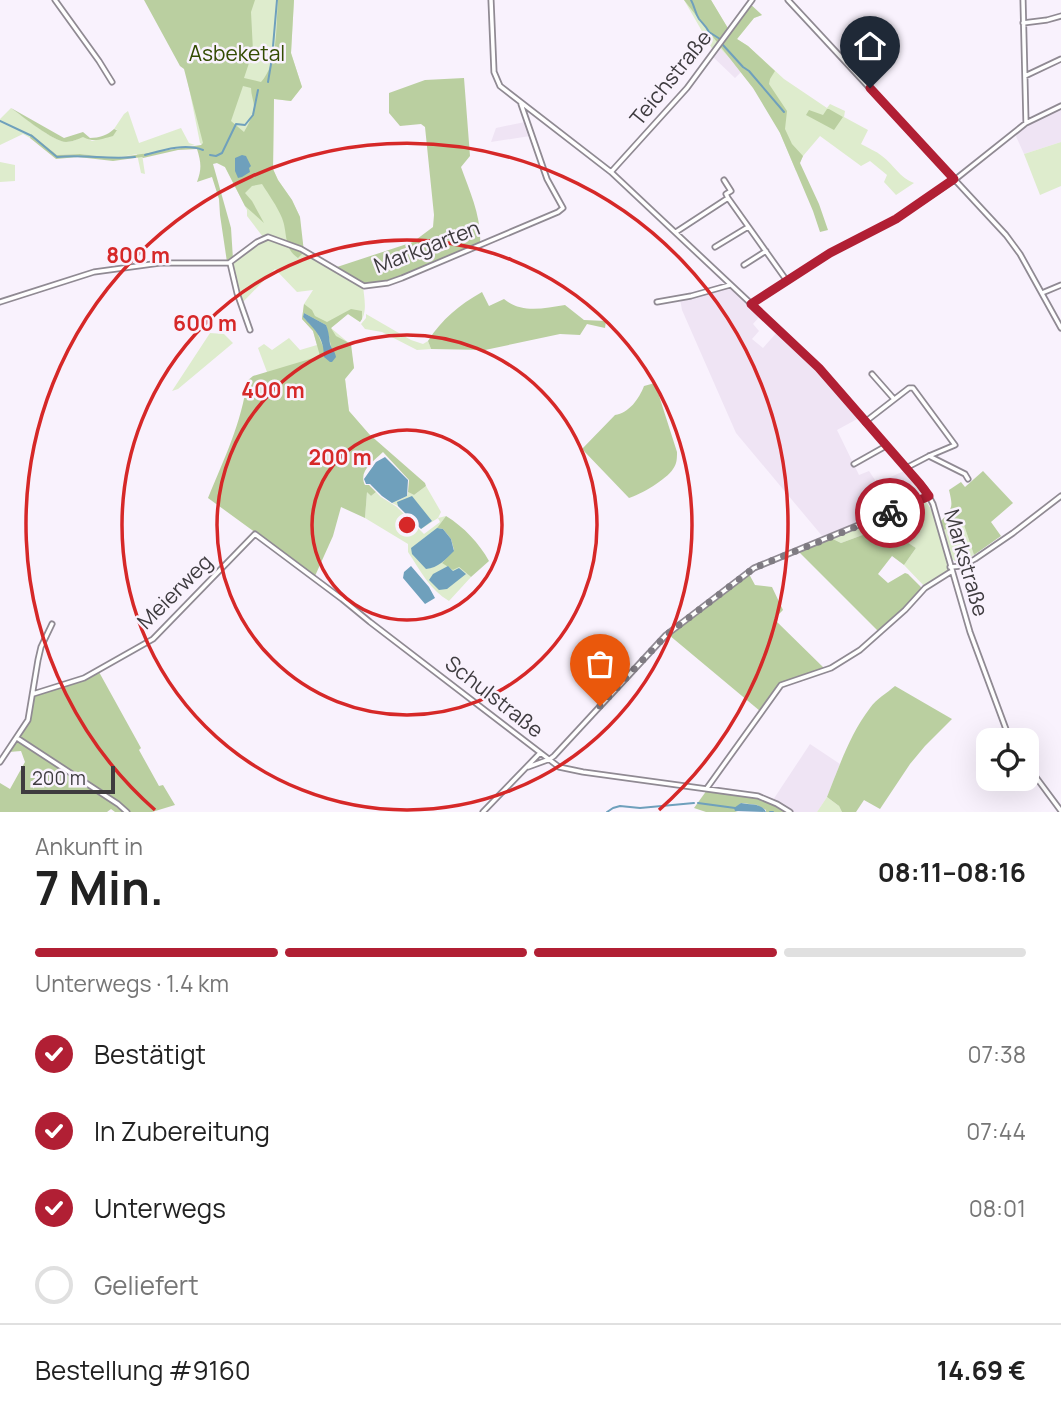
<!DOCTYPE html>
<html lang="de">
<meta charset="utf-8">
<style>
:root{--surface:#fff;--page:#f6f6f6;--text:#222;--muted:#767676;--line:#e0e0e0;--accent:#b11f34}
body{margin:0;font-family:Manrope,sans-serif;background:var(--page);color:var(--text);height:100vh;display:flex;flex-direction:column;font-size:26px;white-space:nowrap}
*{box-sizing:border-box;margin:0}
p{font-size:23px;color:var(--muted)}
.icon{flex:none;width:38px;height:38px;fill:none;stroke:currentColor;stroke-width:2;stroke-linecap:round;stroke-linejoin:round}
.map{position:relative;height:812px;overflow:hidden}
.panel{display:flex;flex-direction:column;background:var(--surface);flex:1}
.panel>*{flex:none}
.fabs{position:absolute;left:976px;top:728px;display:grid;gap:14px}
.fabs a{display:grid;place-items:center;width:63px;height:63px;border-radius:14px;background:var(--surface);box-shadow:0 7px 28px #0002;font-size:35px}
.scale{position:absolute;left:21px;bottom:18px;width:94px;box-sizing:border-box;padding-left:7px;border:4px solid #3e3b3f;border-top:0;font-size:19px;line-height:24px;white-space:nowrap;color:#3e3b3f;-webkit-text-stroke:5px #f9f2fd;paint-order:stroke}
.pin{position:absolute;display:grid;place-items:center;width:60px;height:60px;color:#fff;margin:-72px -30px;border-radius:50% 50% 50% 0;rotate:-45deg;box-shadow:0 0 7px #0007}
.pin .icon{rotate:45deg}
.courier{position:absolute;display:grid;place-items:center;width:70px;height:70px;margin:-35px;border:5px solid #b11f34;border-radius:50%;background:#fff;color:#222;box-shadow:0 2px 9px #0007}
.summary em{font-style:normal;font-weight:700}
.summary div{display:flex;flex-direction:column-reverse}
.summary{display:flex;align-items:center;justify-content:space-between;height:119px;padding:0 35px}
h1{font-size:46px;font-weight:700;line-height:52px}
.bar{display:grid;grid-template-columns:repeat(4,1fr);gap:10px 7px;align-content:center;height:84px;padding:0 35px}
.bar i{height:9px;border-radius:5px;background:var(--line)}
.bar .selected{background:var(--accent)}
.bar p{grid-column:span 4}
.line{display:flex;align-items:center;gap:18px;padding:0 35px;border-top:2px solid var(--line)}
.line div{flex:1}
ol{padding:0 35px;list-style:none}
li{display:flex;align-items:center;gap:21px;height:77px}
li p{margin-inline-start:auto}
li .icon{padding:7px;border-radius:50%;background:var(--accent);color:#fff;stroke-width:4}
li:last-child{color:var(--muted)}
li i{width:38px;height:38px;border:4px solid var(--line);border-radius:50%}
.map>svg:first-child{display:block}
.built{fill:#efe4f4}
.green{fill:#deeccd}
.forest{fill:#bacfa0;fill-rule:evenodd}
.water{fill:#6fa0bc}
.lines{fill:none;stroke-linecap:round;stroke-linejoin:round}
.stream{stroke:#6fa0bc;stroke-width:2}
.minor-casing{stroke:#908a93;stroke-width:7}
.minor{stroke:#fff;stroke-width:3.5}
.done{stroke:#7f7b82;stroke-width:7;stroke-dasharray:0 12.6}
.route{stroke:#b11f34;stroke-width:9}
.ring{fill:none;stroke:#d62828;stroke-width:3.5}
.labels{text-anchor:middle;stroke-width:5;stroke-linejoin:round;paint-order:stroke}
.park-label{font-size:21px;fill:#334b02;stroke:#f9f2fd}
.street-label{font-size:21px;fill:#3e3b3f;stroke:#f9f2fd}
.centre{fill:#d62828;stroke:#f9f2fd;stroke-width:3.5}
.ring-label{font-size:21px;text-anchor:middle;font-weight:bold;fill:#d62828;stroke:#f9f2fd;stroke-width:5;stroke-linejoin:round;paint-order:stroke}
</style>
<div class="map">
<svg width="1061" height="812" viewBox="0 0 1061 812">
<rect width="100%" height="100%" fill="#f9f2fd"/>
<path class="built" d="M719,46l22,26 -6,6 -23,-22z
M1061,109v33l-37,12 -9,-20 11,-9z
M525,122l5,14 -39,6 5,-14z
M727,287l3,1 30,28 -7,8 6,7 -7,8 11,9 15,-17 32,30 49,57 -22,12 22,45 10,-4 8,12 27,-12 11,11 -29,14 8,13 -71,28 -87,-104 -54,-123 -2,-11z
M810,744l30,20 -13,33 -10,15h-23l-21,-12z"/>
<path class="green" d="M145,0h149l-3,53 11,34 -11,14 -17,-2 -1,70 5,11 14,20 8,17 1,32 36,18 26,18c1,13 5,27 -3,37l-12,-8 -17,14 19,16 4,24 -9,11 4,32 20,23 16,15 -119,-75 1,-2 -9,-24 6,-4 8,6 17,-12 11,12 17,-5 -4,-14 -11,-12 2,-15 9,-14 -16,2 -22,-23 -33,34 -10,-41 31,-25 -16,-21v-6l-22,-43 -8,-4 -5,-12 -12,-8 -15,-75z
M684,0h27l18,30 20,-27 13,12 -8,3 -17,21 11,7 36,33 43,29 3,-4 15,7 -1,6 24,13 -7,14c7,4 15,7 21,12 12,9 18,22 32,27l-18,12 -12,-13 3,-7 -17,-14 -9,5 -41,-30 -17,20 -7,15 -16,-38 -5,-17 -41,-53 -15,-16 -5,5z
M11,108c12,8 42,33 55,34 6,0 11,-3 17,-6l9,5 21,-6 4,-6h-3l10,-15 4,-3 11,32 42,-15 8,15 6,2 -53,9 3,20 -4,-1 -4,-19 -22,4 -35,-4 -23,1 -25,-20 -2,3 -7,-4 -23,11v-26z
M1061,142v44l-21,9 -16,-41z
M0,162l15,3v16l-15,1z
M366,314l45,26 12,4 5,-3 3,8 -14,1 -35,-18 -17,-3 -4,-5 5,-6z
M210,333l14,1 9,9 -55,46 -6,2z
M426,486l15,26 -3,6 8,-2 -8,11 16,24 -12,12 17,4 12,10 -22,24c-19,-11 -29,-31 -41,-49v-8l-43,-26 2,-27 4,5 5,-4 5,5 16,10 27,27 16,-12 -2,-4 -17,11 -23,-23 -6,-3 15,-7 1,-4 6,3z
M925,501c11,9 20,53 24,68v3l-24,15 -21,-22 12,-17 -32,-21 -43,16 -10,-5z
M963,521l11,34c-27,17 -25,-3 -30,-25z
M827,797l12,9 3,6h-25z"/>
<path class="forest" d="M144,0h111l-4,12 2,39 -9,27 17,4c17,-18 15,-57 17,-82h16l-3,53 11,34 -11,14 -17,-2 -1,70 5,11 14,20 8,17 4,35 -6,6c-15,-10 -10,-25 -16,-40 -5,-12 -13,-23 -20,-34l-10,2 -7,7 7,8 12,22 -19,-17 -20,-39 -8,-4 -4,1 18,64 2,31 -6,3 -7,-47 -1,-16 -7,-22 -15,5c5,-13 4,-20 0,-33l-19,1 -35,8 -1,-1 -29,4 -35,-4 -22,2 -26,-21 1,-4 26,21 23,-1 35,4 86,-13 2,-2 -19,-74 -4,-3zM243,86l8,2c0,7 3,13 3,19 -1,9 -6,18 -10,25l-13,-11z
M684,0h27l18,30 20,-27 13,12 -8,3 -17,21 11,7 27,25 -5,8 -1,5 18,27 -2,18 7,15 11,12 -3,7 19,41 9,26 -8,2 -7,-21 -33,-78 -27,-45z
M464,78l6,78 -9,11c9,25 21,51 19,78 -22,10 -93,47 -115,41 -9,-4 -19,-13 -28,-19l76,-25 20,-15 1,-12 -9,-88 -4,-3 -21,2 -11,-13v-20l36,-13z
M11,108l53,30 19,-6 7,6c9,0 18,-3 24,-9l3,1 -4,6c-12,3 -18,7 -30,1 -5,2 -11,5 -17,5 -12,0 -44,-26 -55,-34z
M827,109h2l14,8 -9,13 -28,-15 3,-5 14,5z
M482,292l7,14 15,-7c18,15 40,9 61,6l19,15 22,1 -1,7 -18,-4 -7,11 -20,-1 -75,16 -54,-1 -3,-8c14,-22 31,-36 54,-49z
M304,304l8,6 3,6 12,6 24,-13 11,2v8l-2,3 -12,-8 -17,14 5,8 15,8 3,24 -9,11 4,32 20,23 56,49 1,3 -12,9 -6,-3 1,-12 -26,-28c-10,10 -25,19 -18,33h4l7,7 -5,4 -4,-4 -2,26 -24,-11 -8,29 -18,40 -107,-78c16,-39 34,-76 39,-117l6,-5 67,-20 -7,-25 -11,-12zM304,313l22,12 6,25 -8,-1 -8,-19 -13,-13z
M655,383l22,69c0,6 0,12 -4,17 -6,10 -33,26 -44,29l-47,-49 33,-34c14,-2 24,-16 29,-29z
M983,471l30,32 -22,19 10,14 -27,19 -11,-33 -19,8 -3,-9c12,-13 12,-14 8,-31l12,-8 4,5z
M446,516c18,11 33,27 43,45l-18,16 -12,-10 -6,3 -11,-7 12,-13 -3,-11 -8,-10 -6,-1z
M884,527l32,21 -12,17 -12,-9 -14,18 10,9 17,-10 3,1 15,15 -44,43 -80,-80 32,-14 10,5z
M749,574l6,11 17,2 11,23 -9,9 51,50 -44,14 -4,3 -17,25 -91,-76z
M99,672l42,76 -2,2 20,36 4,-1 12,20 -23,7h-37l-4,-3 -4,3h-107v-29l10,6 15,-27 -4,-11 -12,1 20,-30 3,-25 50,-17z
M895,686l57,33 -27,27 -15,18 -30,45 -16,-9 -8,12h-14l-3,-6 -12,-9c12,-30 23,-63 43,-89 6,-9 17,-15 25,-22z
M707,790c29,3 54,6 79,22h-20v-2l-9,-5 -16,-2 -6,8 3,1h-32l-12,-4z"/>
<path class="water" d="M242,155l4,1 5,10 -2,2 1,4 -8,5 -4,1 -3,-7v-13z
M304,313l22,12c3,7 3,12 4,19 2,6 5,7 6,13l-4,5h-2l-6,-5c0,-20 -9,-27 -21,-40z
M385,457l23,23 -1,16 -15,7 -10,-7 -12,-12h-4l-2,-5 12,-17z
M412,496l20,25 -11,8 -23,-23 -1,-4z
M437,528l6,1 8,10 3,12c-8,8 -16,17 -28,18l-14,-15 -1,-6z
M411,566l18,21 6,11 -10,6 -22,-26 1,-6z
M448,566l5,5 6,-3 7,6 -19,15 -8,1 -10,-10 4,-6z
M741,803c9,2 21,0 25,9l-31,-1 -1,-3z"/>
<g class="lines">
<path class="stream" d="M691,0c4,7 4,13 8,19 4,5 7,7 10,13l11,7
M723,45l20,22 6,4 35,41
M268,82l4,-24 5,-58
M0,121l32,15 25,21c28,-3 51,3 78,0
M145,155c18,-5 40,-12 58,-5
M210,155l6,1 6,-3 14,-29 9,1 8,-10 5,-25
M698,803l37,5
M607,812l6,-4 7,-2 20,2 54,-5
M770,812h3"/>
<g class="minor-casing">
<path id="minor" d="M55,0l44,61 13,21
M491,0l3,72 6,14 111,86 202,190 112,127 8,15 37,128 40,108
M788,0l218,235 14,19 41,74
M1023,0l3,123
M1023,23l24,-3 14,-4
M1025,76l36,-17
M611,172l76,-84 65,-88
M724,180l7,11 -5,3 2,4
M676,232l52,-34 59,83
M715,247l33,-20
M230,263l7,30 13,37
M744,265l22,-14
M1042,293l19,-8
M0,302l94,-30 66,-9h69l28,-21 11,-5 33,12 63,37 24,-3 14,-5 156,-66 5,-4 -16,-29 -26,-75
M657,302l34,-6 39,-11
M751,304l79,-51 66,-34 61,-41 69,-55 35,-17
M872,374l22,25
M865,422l44,-34h4l42,57 -26,11 -23,12
M929,456l36,18 3,5
M854,464l32,-18
M950,567l12,-1 13,-7 38,-26 48,-37
M33,694l51,-16 69,-39 102,-105 87,65 28,23 189,145 24,5 175,24 19,8 13,8
M17,738l101,66 9,8
M0,762l28,-42 10,-60 3,-13 11,-23
M1027,765l34,46
M528,767l22,-8 4,-3 112,-121 88,-67 175,-72
M707,788l74,-103 50,-17 29,-18 45,-40 20,-22 27,-17
M483,812l57,-59"/>
</g>
<use href="#minor" class="minor"/>
</g>
<g class="lines">
<path class="done" d="M600,706l66,-71 88,-67 136,-55"/>
<path class="route" d="M870,88l84,91 -58,40 -66,34 -79,51 68,64 101,116 9,12 -39,17"/>
</g>
<g class="ring">
<circle cx="407" cy="525" r="95"/>
<circle cx="407" cy="525" r="190"/>
<circle cx="407" cy="525" r="285"/>
<path d="M155 810A381 381 0 1 1 659 810"/>
</g>
<g class="labels">
<g class="park-label">
<text x="237" y="61">Asbeketal</text>
</g>
<g class="street-label">
<text transform="translate(671 78) rotate(-51)" y="7">Teichstraße</text>
<text transform="translate(427 247) rotate(-21)" y="7">Markgarten</text>
<text transform="translate(966 563) rotate(74)" y="7">Markstraße</text>
<text transform="translate(175 592) rotate(-45)" y="7">Meierweg</text>
<text transform="translate(494 697) rotate(38)" y="7">Schulstraße</text>
</g>
</g>
<circle cx="407" cy="525" r="10" class="centre"/>
<g class="ring-label">
<text x="138" y="263">800 m</text>
<text x="205" y="331">600 m</text>
<text x="273" y="398">400 m</text>
<text x="340" y="465">200 m</text>
</g>
</svg>
<div class="fabs">
<a><svg class="icon" aria-label="locate" viewBox="0 0 24 24"><circle cx="12" cy="12" r="6"/><path d="M12 2v4M12 18v4M2 12h4M18 12h4"/></svg></a>
</div>
<div class="scale">200 m</div>
<div class="pin" style="left:600px;top:706px;background:#ea580c"><svg class="icon" aria-label="bag" viewBox="0 0 24 24"><path d="M5 8h14l-1 12H6zM9 8a3 3 0 0 1 6 0"/></svg></div>
<div class="pin" style="left:870px;top:88px;background:#1f2937"><svg class="icon" aria-label="home" viewBox="0 0 24 24"><path d="M3 11l9-7 9 7M6 9v11h12V9"/></svg></div>
<div class="courier" style="left:890px;top:513px"><svg class="icon" aria-label="bike" viewBox="0 0 24 24"><circle cx="6" cy="16" r="4"/><circle cx="18" cy="16" r="4"/><path d="M6 16l4-8h5l3 8M10 8l3 8H6M13 5h3"/></svg></div>
</div>
<section class="panel">
<div class="summary"><div><h1>7 Min.</h1><p>Ankunft in</p></div><em>08:11–08:16</em></div>
<div class="bar"><i class="selected"></i><i class="selected"></i><i class="selected"></i><i></i><p>Unterwegs · 1.4 km</p></div>
<ol>
<li><svg class="icon" aria-label="check" viewBox="0 0 24 24"><path d="M5 12l5 5 9-10"/></svg>Bestätigt<p>07:38</p></li>
<li><svg class="icon" aria-label="check" viewBox="0 0 24 24"><path d="M5 12l5 5 9-10"/></svg>In Zubereitung<p>07:44</p></li>
<li><svg class="icon" aria-label="check" viewBox="0 0 24 24"><path d="M5 12l5 5 9-10"/></svg>Unterwegs<p>08:01</p></li>
<li><i></i>Geliefert</li>
</ol>
<div class="line" style="height:91px"><div>Bestellung #9160</div><b>14.69 €</b></div>
</section>
